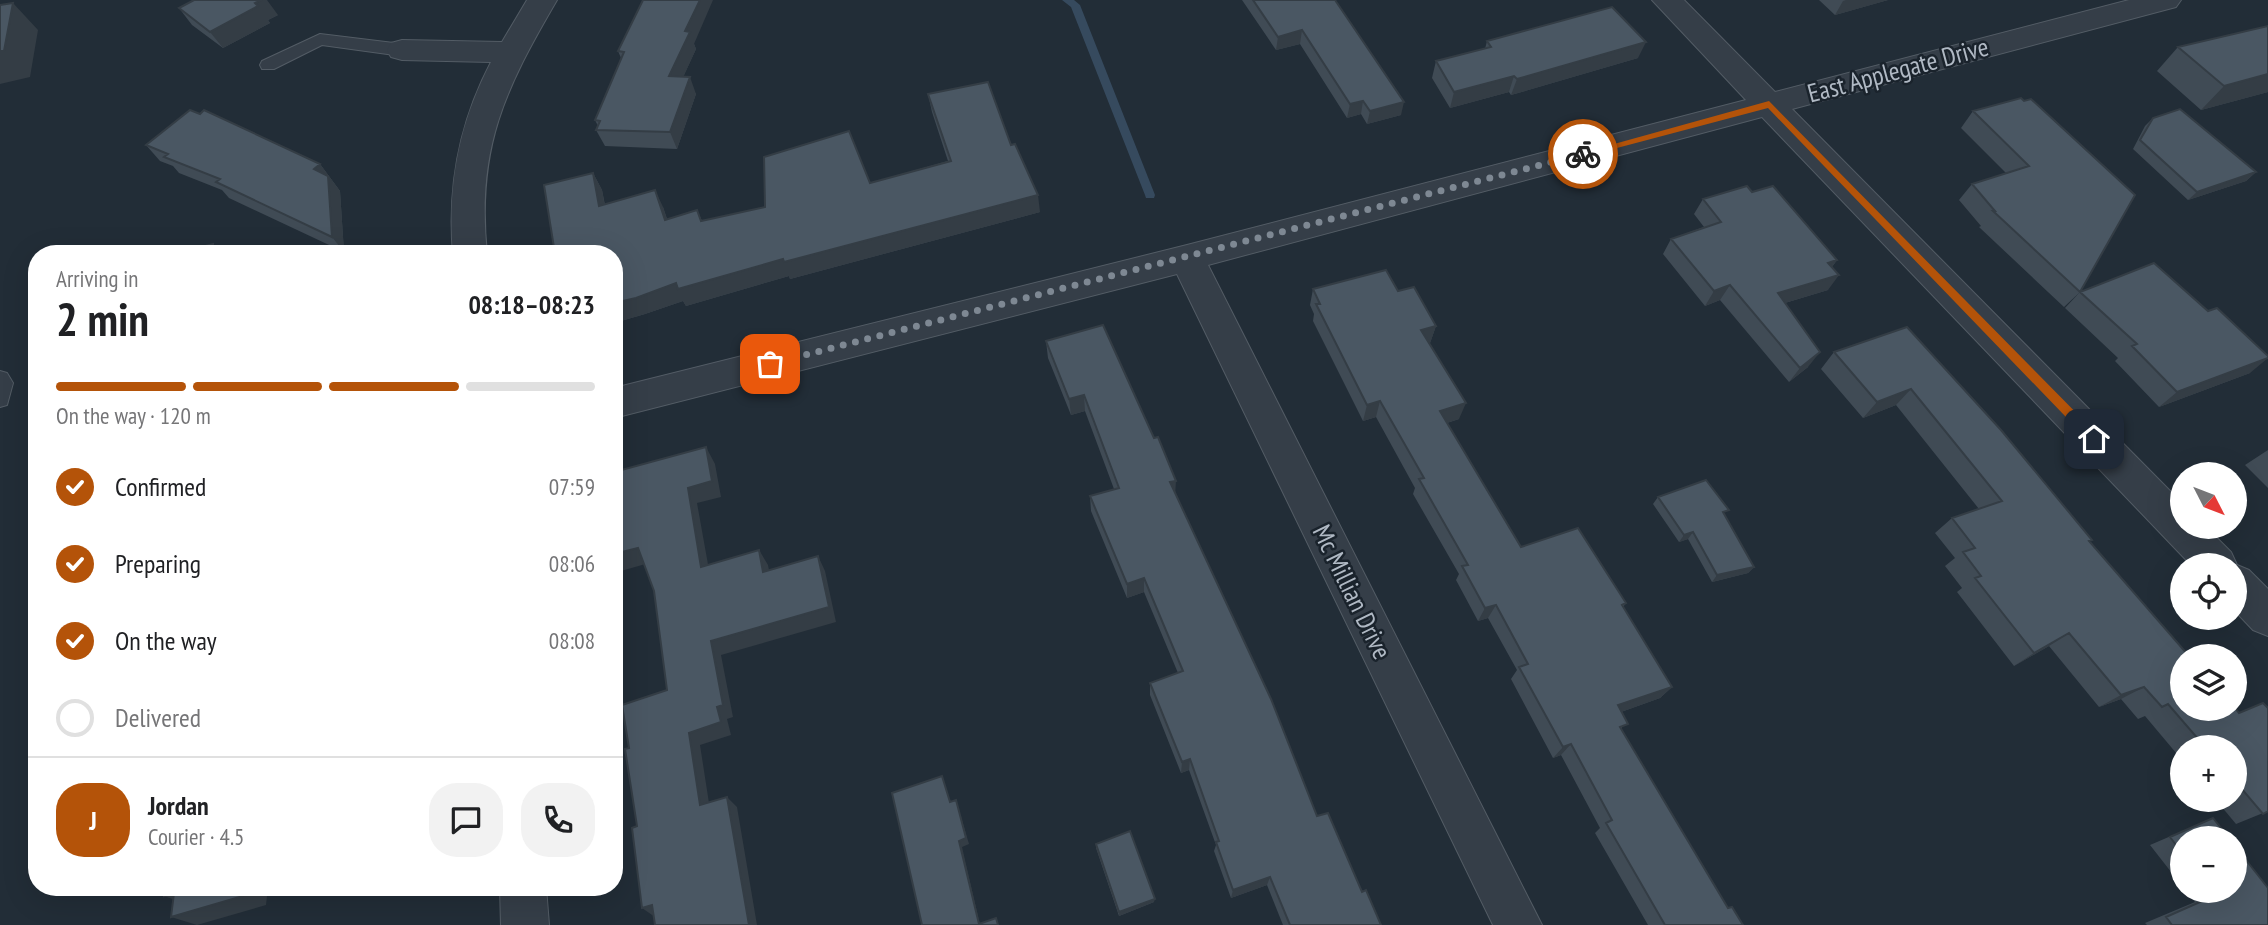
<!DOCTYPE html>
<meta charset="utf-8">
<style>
:root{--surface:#fff;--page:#f2f2f2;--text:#202124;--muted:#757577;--line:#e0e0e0;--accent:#b45309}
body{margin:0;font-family:"PT Sans Narrow",sans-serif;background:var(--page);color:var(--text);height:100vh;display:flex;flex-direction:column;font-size:26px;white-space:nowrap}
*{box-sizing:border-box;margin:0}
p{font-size:23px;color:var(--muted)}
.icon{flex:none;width:38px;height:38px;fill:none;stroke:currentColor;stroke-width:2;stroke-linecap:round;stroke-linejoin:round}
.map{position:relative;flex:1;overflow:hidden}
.drawer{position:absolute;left:28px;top:245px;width:595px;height:651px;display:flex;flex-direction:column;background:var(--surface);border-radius:28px;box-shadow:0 7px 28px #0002}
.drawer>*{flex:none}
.needle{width:46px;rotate:132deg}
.buttons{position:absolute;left:2170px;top:462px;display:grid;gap:14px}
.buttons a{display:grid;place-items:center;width:77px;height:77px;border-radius:50%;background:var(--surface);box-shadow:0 7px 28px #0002;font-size:35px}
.pin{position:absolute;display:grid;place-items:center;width:60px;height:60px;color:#fff;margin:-30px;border-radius:14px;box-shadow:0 4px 10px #0006}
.courier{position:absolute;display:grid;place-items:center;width:70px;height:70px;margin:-35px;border:5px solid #b45309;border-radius:50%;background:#fff;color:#222;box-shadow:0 2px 9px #0007}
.overview em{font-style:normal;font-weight:800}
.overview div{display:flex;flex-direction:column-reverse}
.overview{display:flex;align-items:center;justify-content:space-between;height:119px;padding:0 28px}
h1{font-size:46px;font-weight:800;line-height:52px}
.bar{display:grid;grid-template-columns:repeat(4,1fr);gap:10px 7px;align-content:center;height:84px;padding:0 28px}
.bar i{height:9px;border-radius:5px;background:var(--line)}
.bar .current{background:var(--accent)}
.bar p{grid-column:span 4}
.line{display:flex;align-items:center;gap:18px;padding:0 28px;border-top:2px solid var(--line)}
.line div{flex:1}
.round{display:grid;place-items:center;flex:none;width:74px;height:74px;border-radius:28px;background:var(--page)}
ol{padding:0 28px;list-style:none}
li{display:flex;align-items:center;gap:21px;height:77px}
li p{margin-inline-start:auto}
li .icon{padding:7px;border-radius:50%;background:var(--accent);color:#fff;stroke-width:4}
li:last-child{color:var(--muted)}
li i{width:38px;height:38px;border:4px solid var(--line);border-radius:50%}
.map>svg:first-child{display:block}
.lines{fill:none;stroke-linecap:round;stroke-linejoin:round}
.stream{fill:#364a5e;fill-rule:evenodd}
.service-casing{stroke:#535c65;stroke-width:2}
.minor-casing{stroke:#535c65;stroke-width:2}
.service{fill:#353e48;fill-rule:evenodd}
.minor{fill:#353e48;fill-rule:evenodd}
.wall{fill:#404b55}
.shaded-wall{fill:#343d45}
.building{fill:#4a5763;stroke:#343d45;stroke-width:2}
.route{fill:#b45309}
.done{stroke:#7e8893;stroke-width:7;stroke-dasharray:0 12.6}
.labels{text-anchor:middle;stroke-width:5;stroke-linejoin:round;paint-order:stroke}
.street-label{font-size:26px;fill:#b0b9c4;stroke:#1a232c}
</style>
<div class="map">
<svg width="2268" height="925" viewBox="0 0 2268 925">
<rect width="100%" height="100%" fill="#222d37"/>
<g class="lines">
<path class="stream" d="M1062,0h12l6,5 75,190 -1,3h-8l-1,-3 -74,-188z"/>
<g class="service-casing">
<path id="service" d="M320,34l82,10 8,6 -8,6 -80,-11 -48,24h-12l-2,-4 2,-4z
M0,371l7,2 6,10 -6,22 -7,2z"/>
</g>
<g class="minor-casing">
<path id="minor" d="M527,0h30c-52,89 -81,148 -70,254h-34c-6,-69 6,-131 38,-192l-89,-2 -11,-3 -4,-7 4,-7 11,-3 100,2z
M1652,0h32l91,92 354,-92h52l-5,7 -384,102 390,394v24h24l25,25 6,13 12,5 19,19v47l-15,-6 -18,-19v-46h-44l-429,-448 -554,148 334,660h-49l-316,-651 -563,144v-30l573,-143 559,-145z
M500,887h46l3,38h-48z"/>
</g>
<use href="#service" class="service"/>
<use href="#minor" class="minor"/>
</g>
<path class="wall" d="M1242,0h93l66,115 -34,9 -6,-10 -14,4 -47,-74 -24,6z
M1819,0h69l-53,15z
M179,8l99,7 -10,5 2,3 -47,25 -31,-23z
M2268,26v66l-67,18 -44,-39 21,-24z
M1487,41l151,17 -127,37 -2,-3 -59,16 -18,-30 4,-17 49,-12z
M694,44l2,5 -13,28 13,17 -19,55 -72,-3 -9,-16 2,-4 -3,-6 26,-62 -3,-7z
M928,94l112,118 -250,67 -1,-3 -103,30 -3,-5 -38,13 -31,9v-69l-21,-81 9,17 3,15 58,2 4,12 30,-9 5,11 168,-38 78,-22 -16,-49z
M2021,98l59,194 -16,15 -85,-80 2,-1 -22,-26 13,-16 34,-11 -45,-45 12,-17z
M2153,118l103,54 -10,9 -58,19 -55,-51 12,-23z
M146,145l174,19 20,27 4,61 -115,-54 -7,-8 -43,-17 -6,-7 -13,-5z
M1752,192l85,68 -5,7 -4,23 -43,13 23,64 -19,15 -69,-82 -15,6 -42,-52 8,-15 33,-12 -10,-13 9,-15z
M1313,289l85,2 38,35 -6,17h-1l30,76 -12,4 74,124 105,56 -3,4 49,80 -12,11 -39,14 1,18 106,178 15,17h-95l-53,-92 5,-5 -39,-73 -8,3 -42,-79 6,-9 -29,-52 -10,3 -22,-41 3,-6 -46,-80 2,-6 -39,-71 -13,4 -50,-100 1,-7 -4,-9z
M2080,292l170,81 -91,34 -44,-46 3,-3 -53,-50z
M1907,327l94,103 91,110 -3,2 100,114h-7v53l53,-1 4,5 24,-10 5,5v103l-32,13 -20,-24h19v-53h-53v13l-37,-44 -7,3 -17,-20 -22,8 -50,-61 -35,20 -57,-74 5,-4 -17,-22 10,-8 -20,-25 17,-15 27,-9 -83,-104 -33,13 -42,-49 13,-17z
M1046,341l129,152 142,323 64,109h-98l-16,-40 -36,13 -17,-47 2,-6 -27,-75 -8,3 -31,-78v-12l28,-10 -34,-81 -17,6 -36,-87 -1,-15 24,-7 -29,-78 -14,4 -23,-57z
M2268,450v38l-23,-23z
M1658,497l67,18 29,52 -6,6 -36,9 -24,-43 -9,3 -26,-38z
M2213,818l-31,20v48l-32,-41z
M1096,844l58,58 -35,14 -23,-68z
M2186,891h49l33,34h-121l-2,-2 50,-21z"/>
<path class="shaded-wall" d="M262,0h5l11,15 -10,5 2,3 -47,25 -13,-16z
M700,0h13l-19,44 2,5 -20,44 -7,-17 16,-45z
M1846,0h42l-53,15 8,-14z
M13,3l25,27 -8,47 -30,7v-33z
M1302,30l-2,14 -24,6 2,-13z
M1646,42l-8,16 -127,37 6,-16z
M2268,74v18l-67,18 23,-24z
M1514,76l-5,16 -59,16 4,-16z
M690,77l6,17 -19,55 -7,-17z
M1363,101l-2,13 -14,4 3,-14z
M1404,102l-3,13 -34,9 3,-13z
M320,164l20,27 4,61 -12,-15 -18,-68z
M2256,172l-10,9 -58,19 9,-8z
M593,173l9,17 6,34 -9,-18z
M655,190l8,17 10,30 -8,-17z
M1038,195l2,17 -250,67 -1,-3 -103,30 -3,-5 -38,13 -31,9v-20l62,-20 107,-24z
M213,244l10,10h-11z
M1837,260l-11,15 2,-12z
M1839,275l-11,15 -60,18 10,-15z
M1730,285l-10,15 -15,6 9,-15z
M1436,326l-6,17 -14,3 5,-16z
M1820,352l-12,15 -19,15 11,-14z
M2268,358l-18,15 -91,34 18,-15z
M1911,389l-15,16 -33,13 14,-16z
M1084,395l1,16 -14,4 -2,-16z
M1380,401l-4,16 -13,4 4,-16z
M1466,403l-7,16 -25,8 6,-16z
M706,447l9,17 6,33 -24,6 14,78 -10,-14 -13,-79z
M1176,481l-1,15 -5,-14z
M1693,532l-5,7 -9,3 5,-7z
M638,548l11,15 -35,10v-19z
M759,550l9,15 4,21 -9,-14z
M818,556l7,15 11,51 -115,33 12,62 -6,2 4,16 -31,10 11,71 -11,-11 -11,-72 28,-26 -6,-66z
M1754,567l-6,6 -36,9 5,-7z
M1144,578v14l-17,6v-14z
M1496,605l-8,13 -10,3 7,-13z
M2069,633l-20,13 -35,20 20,-13z
M1672,687l-12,11 -53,19 11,-12z
M2144,687l-23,12 -22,8 22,-12z
M1571,744l-10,11 -8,3 10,-11z
M1190,759l-1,11 -8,3 1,-11z
M727,797l10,10 20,118h-8z
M956,800l13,44 -7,3 18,78h-1l-20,-84z
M1270,877l-3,8 -36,13 2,-8z
M244,887h24l-2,18 -69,20 -26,-8z
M174,893l16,12 -26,-9z
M1155,899l-1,3 -35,14v-4z
M652,905l3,12 -13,-9z"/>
<path class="building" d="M194,0h68l-7,3 3,3 -48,26 -31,-24z
M643,0h57l-15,31 5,1 -21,44 21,1 -20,55 -74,-2 4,-9 -5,-1 29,-68 -6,-1z
M1253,0h82l69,102 -34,9 -7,-10 -13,3 -48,-74 -24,7z
M13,3l-9,48h-4v-46z
M1612,7l34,35 -129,37 -3,-3 -60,16 -18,-31 55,-14 -4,-6z
M2268,26v48l-44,12 -46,-39z
M988,82l23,63 4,-1 23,51 -254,67 -1,-3 -105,30 -2,-6 -40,15 -22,5v-49h-59l-11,-69 49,-12 6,33 56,-16 10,30 32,-10 4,11 64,-14 -1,-50 85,-26 21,52 81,-22 -23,-67z
M2021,98l3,3 7,-2 104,96 -55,97 -87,-81h2l-23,-27 57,-18 -56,-55z
M2180,109l76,63 -59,20 -57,-52 13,-22z
M190,110l10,4 4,-4 116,54 -6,5 14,7 4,61 -116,-55 4,-3 -56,-22 4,-3 -22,-9z
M1747,186l5,6 21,-6 64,74 -9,3 11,12 -61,18 42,59 -20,16 -70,-83 -16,6 -43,-52 50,-17 -18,-23z
M213,244l-1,10h-38z
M357,251v3h-15z
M2154,263l54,48 9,-3 51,48v2l-91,34 -45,-46 5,-2 -57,-52z
M1386,270l12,21 16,-4 22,39 -15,4 45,73 -26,8 81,136 57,-19 48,75 -4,2 50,82 -54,18 10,19 -8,3 108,181 4,-1 11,18h-78l-59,-102 6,-3 -41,-76 -8,3 -44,-80 9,-3 -32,-59 -11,3 -23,-42 6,-1 -49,-86 5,-1 -44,-77 -13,4 -51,-101h4l-7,-15z
M1103,325l51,113 4,-1 18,44 -6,1 101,217 46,117 11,-3 34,79 4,-2 15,35h-91l-20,-48 -37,13 -17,-48 3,-1 -29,-82 -8,3 -32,-79 33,-12 -39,-93 -17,6 -37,-88 29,-8 -35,-93 -15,4 -23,-58z
M1907,327l94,103 91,110 -3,1 100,115h-7v53l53,-1 4,5 24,-10 5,5v103l-5,3 -28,-33v-34h-30l-37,-43 -6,3 -18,-20 -23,8 -52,-62 -35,20 -59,-75 6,-2 -18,-24 12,-4 -23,-30 50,-17 -91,-112 -34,13 -43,-50z
M706,447l6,34 -24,7 13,79 58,-17 4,22 55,-16 11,51 -118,34 12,64 -6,2 4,15 -32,11 11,72 27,-8 22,128h-94l-3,-20 -10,3 -10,-80 5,-2 -12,-77 4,-1 -7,-43 45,-15 -13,-99 -16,-43 -24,6v-82z
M1706,480l23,30 -6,2 31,55 -37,8 -24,-43 -9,3 -26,-38z
M942,776l8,26 6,-2 10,38 -7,3 20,83 17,-6 2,7h-76l-30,-132z
M2213,818l16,20h-47v15l-12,-16z
M1130,831l25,68 -36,13 -23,-68z
M2235,846l33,42v37h-96l-6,-8 50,-22 -4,-4h23z
M165,887h79l-1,9 -72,21 3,-24 -10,3z"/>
<path class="route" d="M1769,101l329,334v7h-8l-322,-334 -185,49 -5,-3z"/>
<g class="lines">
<path class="done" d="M770,364l813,-210"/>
</g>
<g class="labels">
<g class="street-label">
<text transform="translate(1898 70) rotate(-15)" y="9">East Applegate Drive</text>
<text transform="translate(1352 592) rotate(64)" y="9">Mc Millian Drive</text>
</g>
</g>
</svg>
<div class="buttons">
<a><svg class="needle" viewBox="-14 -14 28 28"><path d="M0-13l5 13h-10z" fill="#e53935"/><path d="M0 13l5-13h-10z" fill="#757577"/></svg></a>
<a><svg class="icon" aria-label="locate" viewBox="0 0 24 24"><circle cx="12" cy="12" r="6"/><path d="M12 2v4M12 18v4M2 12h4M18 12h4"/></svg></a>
<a><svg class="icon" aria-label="layers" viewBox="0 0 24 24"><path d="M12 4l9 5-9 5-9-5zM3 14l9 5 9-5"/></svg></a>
<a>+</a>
<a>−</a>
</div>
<div class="pin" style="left:770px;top:364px;background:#ea580c"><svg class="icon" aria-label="bag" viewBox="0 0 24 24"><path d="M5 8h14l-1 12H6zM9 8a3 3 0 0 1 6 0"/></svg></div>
<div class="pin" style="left:2094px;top:439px;background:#1f2937"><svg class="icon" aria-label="home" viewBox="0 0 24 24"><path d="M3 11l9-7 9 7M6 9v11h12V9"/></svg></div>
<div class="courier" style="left:1583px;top:154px"><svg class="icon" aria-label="bike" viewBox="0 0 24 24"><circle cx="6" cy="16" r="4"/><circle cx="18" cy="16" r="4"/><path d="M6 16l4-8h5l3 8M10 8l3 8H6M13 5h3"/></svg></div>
<section class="drawer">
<div class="overview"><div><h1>2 min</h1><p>Arriving in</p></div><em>08:18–08:23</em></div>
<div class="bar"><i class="current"></i><i class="current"></i><i class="current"></i><i></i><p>On the way · 120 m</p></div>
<ol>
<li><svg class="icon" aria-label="check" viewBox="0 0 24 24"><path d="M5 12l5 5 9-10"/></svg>Confirmed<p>07:59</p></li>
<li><svg class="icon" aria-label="check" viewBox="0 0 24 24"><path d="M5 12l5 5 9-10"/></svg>Preparing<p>08:06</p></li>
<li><svg class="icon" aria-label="check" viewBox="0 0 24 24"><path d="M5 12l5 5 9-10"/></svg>On the way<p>08:08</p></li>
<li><i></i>Delivered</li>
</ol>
<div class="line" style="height:126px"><b class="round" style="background:var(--accent);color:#fff">J</b><div><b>Jordan</b><p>Courier · 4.5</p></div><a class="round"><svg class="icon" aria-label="chat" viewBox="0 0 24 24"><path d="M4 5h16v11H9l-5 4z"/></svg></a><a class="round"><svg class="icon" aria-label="phone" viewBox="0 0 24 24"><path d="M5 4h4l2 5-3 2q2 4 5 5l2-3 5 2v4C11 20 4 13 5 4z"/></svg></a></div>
</section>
</div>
